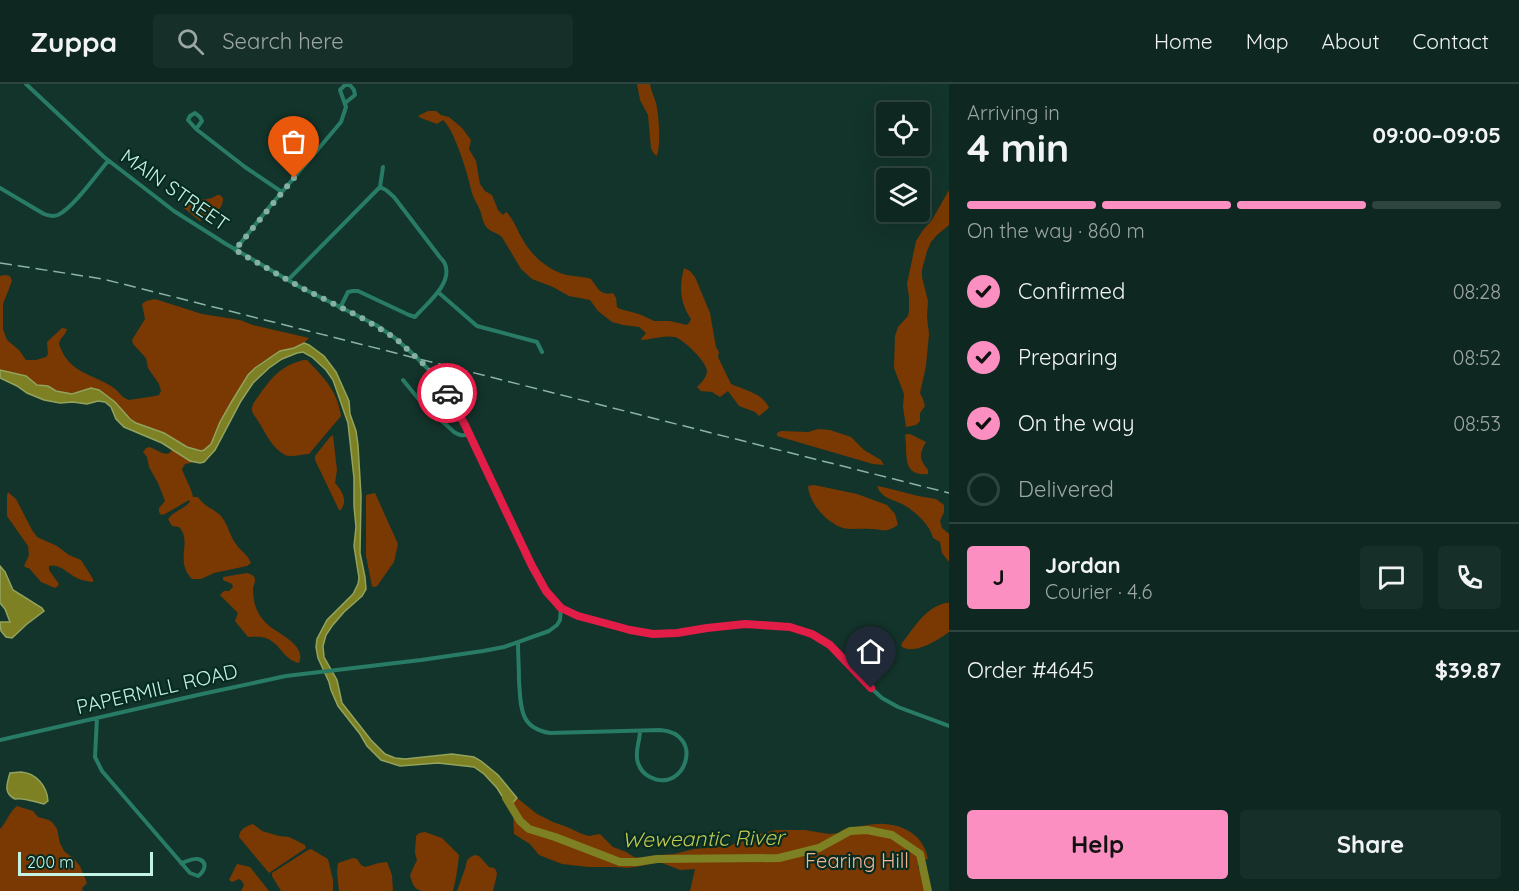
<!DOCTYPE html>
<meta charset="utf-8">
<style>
:root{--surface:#0e2720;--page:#172f29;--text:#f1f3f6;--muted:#9ba5a5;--line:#2e443e;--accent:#fc8fc1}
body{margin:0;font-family:Quicksand,sans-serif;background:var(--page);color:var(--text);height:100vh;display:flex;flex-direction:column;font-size:22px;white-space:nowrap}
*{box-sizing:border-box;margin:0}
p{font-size:20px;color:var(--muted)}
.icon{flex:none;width:33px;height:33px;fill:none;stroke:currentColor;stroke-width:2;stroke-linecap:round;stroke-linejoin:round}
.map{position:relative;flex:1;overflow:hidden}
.drawer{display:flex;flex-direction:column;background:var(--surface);width:570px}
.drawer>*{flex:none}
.tools{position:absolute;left:876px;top:18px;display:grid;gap:12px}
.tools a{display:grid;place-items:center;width:54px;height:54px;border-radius:6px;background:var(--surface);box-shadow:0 6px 24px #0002,0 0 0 2px var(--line);font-size:30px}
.scale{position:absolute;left:18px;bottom:15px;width:135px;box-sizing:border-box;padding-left:6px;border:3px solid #c3f3e2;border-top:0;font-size:16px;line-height:21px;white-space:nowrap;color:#c3f3e2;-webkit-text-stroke:4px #072a21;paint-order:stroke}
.pin{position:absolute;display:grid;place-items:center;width:51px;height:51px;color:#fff;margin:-62px -26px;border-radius:50% 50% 50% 0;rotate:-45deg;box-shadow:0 0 6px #0007}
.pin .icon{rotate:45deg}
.courier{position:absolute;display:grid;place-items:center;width:60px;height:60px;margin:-30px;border:4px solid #e11d48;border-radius:50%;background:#fff;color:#222;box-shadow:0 2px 8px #0007}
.summary em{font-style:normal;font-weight:700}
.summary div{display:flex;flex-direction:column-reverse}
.summary{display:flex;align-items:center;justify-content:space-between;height:102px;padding:0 18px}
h1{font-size:39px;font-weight:700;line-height:45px}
.bar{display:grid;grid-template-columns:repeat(4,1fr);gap:9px 6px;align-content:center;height:72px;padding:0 18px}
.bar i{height:8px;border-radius:4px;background:var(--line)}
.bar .current{background:var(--accent)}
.bar p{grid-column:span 4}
.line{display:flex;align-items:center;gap:15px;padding:0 18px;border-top:2px solid var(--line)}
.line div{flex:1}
.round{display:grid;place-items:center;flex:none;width:63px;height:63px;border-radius:6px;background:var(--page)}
ol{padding:0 18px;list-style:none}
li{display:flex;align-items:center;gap:18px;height:66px}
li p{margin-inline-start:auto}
li .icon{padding:6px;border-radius:50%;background:var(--accent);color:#111;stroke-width:4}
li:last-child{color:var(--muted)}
li i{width:33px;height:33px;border:3px solid var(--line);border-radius:50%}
.action{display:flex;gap:12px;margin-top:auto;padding:12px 18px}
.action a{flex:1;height:69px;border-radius:6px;background:var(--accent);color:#111;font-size:24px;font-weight:700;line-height:69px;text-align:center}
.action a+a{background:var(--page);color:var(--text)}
header{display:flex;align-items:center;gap:36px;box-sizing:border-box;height:84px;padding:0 30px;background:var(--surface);border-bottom:2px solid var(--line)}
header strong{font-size:28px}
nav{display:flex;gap:33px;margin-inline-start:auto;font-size:21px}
.search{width:420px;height:54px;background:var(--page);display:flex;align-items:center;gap:15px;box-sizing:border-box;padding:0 21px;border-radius:6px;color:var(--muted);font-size:22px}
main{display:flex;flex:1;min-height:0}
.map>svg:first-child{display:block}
.green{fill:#7a3902}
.water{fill:#7d8124;stroke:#92a35d;stroke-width:1.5}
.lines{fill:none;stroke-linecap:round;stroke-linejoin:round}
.river{stroke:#7d8124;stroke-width:8}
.street{stroke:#287b65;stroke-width:4}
.rail{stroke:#89b4a6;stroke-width:1.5;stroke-dasharray:12 6;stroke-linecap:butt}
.done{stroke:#85b0a2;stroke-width:6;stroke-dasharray:0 10.8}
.route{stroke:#e11d48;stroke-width:8}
.labels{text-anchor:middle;stroke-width:4.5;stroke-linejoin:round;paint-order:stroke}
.street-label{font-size:20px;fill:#c3f3e2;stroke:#072a21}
.park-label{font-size:20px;fill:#f2b591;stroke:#072a21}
.water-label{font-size:21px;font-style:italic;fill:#c2c84f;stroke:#072a21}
</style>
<header>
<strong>Zuppa</strong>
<div class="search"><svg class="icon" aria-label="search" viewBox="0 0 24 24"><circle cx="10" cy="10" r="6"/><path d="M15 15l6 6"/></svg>Search here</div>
<nav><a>Home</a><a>Map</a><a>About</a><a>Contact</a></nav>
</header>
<main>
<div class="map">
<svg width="949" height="807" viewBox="0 0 949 807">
<rect width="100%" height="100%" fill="#13342b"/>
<path class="green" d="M637,0h13c1,7 4,12 6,19 3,12 5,41 1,53l-3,-2 -3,-6 -3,-33 -8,-15z
M428,27h8l5,4 8,2 13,11 9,12 -2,9 7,12 4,23 5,7 7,4 6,15 5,5 3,-3c6,4 12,20 17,28 9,16 26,31 44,35 8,2 16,1 24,4 7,9 9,17 22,14l3,5 1,9 3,2 19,5 15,7h16l17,4 2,-2 2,-4c-11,-16 -12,-32 -7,-51l6,3 5,6 15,36 6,34 3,5 -1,5 13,27c13,6 32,9 38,24l-10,8 -4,-4 -16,-6 -11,-15 -8,6 -8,-5 -11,-1 -4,-4c4,-4 10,-10 10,-16 0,-9 -24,-32 -32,-34 -11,-2 -23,2 -33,3l-1,-1 5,-6 -7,-6 -16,-2 -11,-3 -14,-11 -8,-11 -21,-4 -16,-9 -21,-8 -11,-10 -19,-32c-4,-4 -11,-5 -15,-9 -4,-5 -5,-12 -7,-18 -3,-7 -8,-14 -9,-21 -4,-17 -16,-58 -28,-69l-6,4 -16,-6 -3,-2z
M949,106v35l-12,10 -6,7 -4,9 -5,19v7l6,24 -1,16 2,17 -3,32 -6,27 3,6 2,7 -5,7v8l-4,4 -10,2 -3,-20 1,-13 -10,-26 1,-32 3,-9 10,-11 1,-5v-14l-2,-13 9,-43 7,-11 9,-10z
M217,111h3l3,3c0,15 -13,16 -23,23l-16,-13c10,-14 22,-4 33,-13z
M5,191l5,1 2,5 -9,23v25l4,11 12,10 7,10h10l10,-3 2,-3 -1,-12 15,-14 5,1c-1,6 -7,8 -8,15 10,30 33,29 55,44 5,4 8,10 15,12l26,-4 4,-1 2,-4 -2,-7 -11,-16 -2,-10 -13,-14 -1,-4 13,-21 -3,-15 4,-3 9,-2 47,15 38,6 13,5 56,13 -5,5 -10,5 -14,3 -19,12 -13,12 -28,47 -9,22 -7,6 -7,1 -10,-4 -23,-14 -28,-10 -6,-4 -15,-17 -24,-14 -19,6 -16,-3 -8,-5 -11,-1 -11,-9 -26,-6v-94z
M304,276h3c17,18 30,30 34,56l-32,38c-7,0 -17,4 -24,1 -14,-8 -19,-22 -27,-34 -2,-4 -7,-8 -6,-13 0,-1 1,-3 1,-4 15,-21 24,-38 51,-44z
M818,345l12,1 21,7 13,13 17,10 3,5 -11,-1 -96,-28v-3l4,-2 27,1z
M907,350h3l16,8c-7,12 -7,17 2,28v4c-27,2 -20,-19 -23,-39z
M333,351l4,35 -2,13c7,8 13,17 6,27h-2l-24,-50v-4l15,-19z
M150,363l12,6 6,1 5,-5 2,1 20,12 -10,2 -3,5c3,10 9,17 11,28h5c8,11 13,10 22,18 8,8 9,20 16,29 5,8 11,9 15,19l-4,3 -33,7 -13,6h-9c-18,-18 1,-37 -13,-52l-7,-1 -4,-7c6,-8 16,-10 22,-17l-1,-2 -24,14 -4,1 -2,-3v-4l6,-7 -7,-18 -9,-16 -2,-10 -4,-5 3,-4z
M814,401l43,9 30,11 8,9 3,11c-15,9 -13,4 -27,4 -10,-1 -18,1 -28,-1 -16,-5 -34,-25 -35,-42z
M877,402l10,2 31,8 18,3 8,6v7l-4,9 2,7 7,6v28l-7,-9 -2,-11 -7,-4c-3,-13 -17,-26 -29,-33 -11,-6 -22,-6 -27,-19z
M8,408l8,7 16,31 5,7 20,9 12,9 12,5 12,19v3c-5,-1 -11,-1 -16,-4 -9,-4 -17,-15 -28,-12v4l10,14 -1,2 -3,2 -14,-6 -12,-14h-2l-3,-2 5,-11 -1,-9 -21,-30v-21z
M375,409l23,51 -4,18 -17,24 -3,1 -2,-1 -6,-30v-61z
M247,489c3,1 7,2 8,6 0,3 -1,6 -2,9 0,14 3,25 13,35 11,11 41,21 33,40 -15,-3 -18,-18 -31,-24 -6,-3 -13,-2 -20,-2l-13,-16 3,-8 -18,-18 4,-4h5l4,-4 -1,-3 -9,-4v-3z
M945,519h4v29c-11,8 -36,24 -48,14l1,-3c13,-16 22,-34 43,-40z
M517,714l20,16 16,8 14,5 15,7 7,2 11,-2 13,13 13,5 8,5 9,1 16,-3 15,-1 20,-5 36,-3 16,-9 30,-7h29l24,4 10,-1c5,-5 9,-5 17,-6 9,-1 18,-4 28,-3 22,1 40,13 44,35l-7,2 -3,3v3l12,24h-240l5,-22 -15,1 -18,-7h-7l-19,4 -9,1 -12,-1h-27l-26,-3 -23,-9 -9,-11 -16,-10 -1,-20 -4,-7z
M17,722l16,5 5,6 11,3 4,3 4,6 3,14 4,8 10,8 6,7 7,17 -5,5 1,3h-83v-62c7,-7 9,-17 17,-23z
M253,740l9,7 17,5 10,1 16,8 1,3 -37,25 -30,-36c0,-8 8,-11 14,-13z
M425,748l17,6 17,17c-1,12 -3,24 -6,36h-31c-9,-2 -10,-9 -12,-16l7,-15 -2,-7 1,-17 3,-3z
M311,765l17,10 5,21v11h-52l-9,-15v-3l36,-23z
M475,771l4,1 10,11 5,1 2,2 1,4 -4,17h-36l9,-25c0,-6 3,-9 9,-11z
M353,774l4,1 4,6 4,2 14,-4 8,-1 5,13 1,16h-54l-2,-19 1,-9z
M237,780l13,3 19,24h-28l3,-6 -2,-4 -3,-2 -7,3 -3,-2z"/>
<path class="water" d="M304,259l5,2 15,11 12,16 13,29 1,13 6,17 2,14 3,51 -1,57 5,24 1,12 -4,7 -18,16 -12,14 -6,9 -3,11 1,11 13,23 5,23 29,37 14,14 10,4 10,1 47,-5 22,3 7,4 17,14 19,23 -8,9 -12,-19 -13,-14 -10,-7 -36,-4 -38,3 -19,-6 -14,-14 -7,-12 -22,-28 -7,-16 -2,-8 -11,-24 -2,-11 1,-8 10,-19 26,-26 5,-10 1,-6 -5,-32 2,-19 -2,-21v-28l-6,-55 -15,-43 -7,-10 -14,-13 -9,-5 -6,1 -15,6 -13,9 -16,15 -12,18 -26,49 -11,12 -4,1 -10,-2 -28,-18 -38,-16 -8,-8 -5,-12 -6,-5 -7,-1 -11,3 -14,-2 -13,1 -16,-3 -17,-7 -10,-7 -17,-8v-8l26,6 11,9 11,1 8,5 16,3 19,-6 8,2 16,12 15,17 6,4 28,10 23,14 14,4 3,-1 7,-6 9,-22 12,-21 16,-26 7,-7 25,-17 14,-3z
M0,482l5,6 8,18 29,18 2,3 -17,13 -15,14 -6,-1 -5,-6 -1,-9h10l-5,-13 -5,-6z
M21,688c15,1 26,14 27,29l-4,3c-10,-2 -20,-7 -29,-5 -12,-6 -8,-15 -5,-26z"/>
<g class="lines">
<path class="river" d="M506,714l14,23 9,8 26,8 65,25h17l20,-3 122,-1 40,-10 31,-17 17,-1 25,5 28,19 8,37"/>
<path class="street" d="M26,0l78,73 70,54 52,33 74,43 76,38 19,13 18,16 14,14 17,21 21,36 68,141 13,25 15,17 17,8 19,5 33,9 23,4 24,-1 30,-5 38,-4 45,3 22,8 18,10 41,43 11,10 16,9 51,19
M196,45l-8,-9 2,-4 5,-3 5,4 2,4 -6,8 49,38 37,25
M0,104l44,26c5,2 9,3 14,1 15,-7 39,-41 50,-54
M235,166l36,-45 70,-83 5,-15 -6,-17 5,-5h5l4,5 1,5 -10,8
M288,196l89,-90 3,-3 3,-20
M438,208l39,34 60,16 5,10
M340,224l8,-16 5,-1h5l51,24 6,2c11,-13 38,-33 30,-53 -1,-3 -4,-5 -6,-8l-45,-59 -8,-7 -6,-3
M403,296l18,22 33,30c6,4 9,4 15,2
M518,558c0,13 1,26 1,39 2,26 0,47 31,52l110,-3c46,3 25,65 -10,47 -6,-3 -10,-8 -12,-14 -4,-11 2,-21 2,-32
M97,634l-2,39 7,14 88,102 8,3c6,-4 11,-14 0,-17 -5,-1 -12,3 -17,4
M0,656l202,-46 84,-18 135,-16 62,-9 21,-4 45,-16 8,-6 3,-5 1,-12"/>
<path class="rail" d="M0,179l103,16 846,214"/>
</g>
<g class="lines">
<path class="done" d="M294,94l-59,72 65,37 64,32 31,19 33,30 19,25"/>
<path class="route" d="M447,309l18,32 67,141 14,25 15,17 17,8 19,5 33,9 23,4 24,-1 30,-5 38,-4 45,3 22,7 18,11 41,43"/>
</g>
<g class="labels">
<g class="street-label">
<text transform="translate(175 106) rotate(35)" y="7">MAIN STREET</text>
<text transform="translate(157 605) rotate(-13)" y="7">PAPERMILL ROAD</text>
</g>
<g class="park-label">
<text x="857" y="784">Fearing Hill</text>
</g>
<g class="water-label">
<text transform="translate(703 755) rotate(-1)" y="7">Weweantic River</text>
</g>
</g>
</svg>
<div class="tools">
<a><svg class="icon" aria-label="locate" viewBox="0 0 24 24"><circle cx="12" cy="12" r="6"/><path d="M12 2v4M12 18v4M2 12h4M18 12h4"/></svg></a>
<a><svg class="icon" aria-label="layers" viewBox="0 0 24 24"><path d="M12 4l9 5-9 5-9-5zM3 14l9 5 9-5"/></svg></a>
</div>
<div class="scale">200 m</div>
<div class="pin" style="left:294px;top:94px;background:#ea580c"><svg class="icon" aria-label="bag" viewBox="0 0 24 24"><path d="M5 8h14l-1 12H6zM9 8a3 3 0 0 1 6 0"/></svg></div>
<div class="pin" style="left:871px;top:604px;background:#1f2937"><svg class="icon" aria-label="home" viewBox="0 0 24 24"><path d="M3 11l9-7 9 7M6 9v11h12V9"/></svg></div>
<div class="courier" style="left:447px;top:309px"><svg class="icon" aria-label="car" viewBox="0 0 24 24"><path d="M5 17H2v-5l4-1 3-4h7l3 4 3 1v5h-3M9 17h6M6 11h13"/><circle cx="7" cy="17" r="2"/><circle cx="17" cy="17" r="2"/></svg></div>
</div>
<section class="drawer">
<div class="summary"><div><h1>4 min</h1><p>Arriving in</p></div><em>09:00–09:05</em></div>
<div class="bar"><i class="current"></i><i class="current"></i><i class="current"></i><i></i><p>On the way · 860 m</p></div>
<ol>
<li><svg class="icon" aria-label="check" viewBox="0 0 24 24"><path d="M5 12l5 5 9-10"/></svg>Confirmed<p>08:28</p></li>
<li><svg class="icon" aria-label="check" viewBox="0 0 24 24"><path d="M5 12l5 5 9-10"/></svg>Preparing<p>08:52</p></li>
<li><svg class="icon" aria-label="check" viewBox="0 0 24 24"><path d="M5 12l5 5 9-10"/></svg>On the way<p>08:53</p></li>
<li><i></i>Delivered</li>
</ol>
<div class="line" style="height:108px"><b class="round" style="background:var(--accent);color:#111">J</b><div><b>Jordan</b><p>Courier · 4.6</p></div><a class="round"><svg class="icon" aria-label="chat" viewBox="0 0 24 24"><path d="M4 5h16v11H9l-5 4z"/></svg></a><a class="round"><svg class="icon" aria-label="phone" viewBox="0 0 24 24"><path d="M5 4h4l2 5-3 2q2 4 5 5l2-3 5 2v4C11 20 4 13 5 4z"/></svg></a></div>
<div class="line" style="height:78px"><div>Order #4645</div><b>$39.87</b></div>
<div class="action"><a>Help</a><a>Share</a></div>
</section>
</main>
